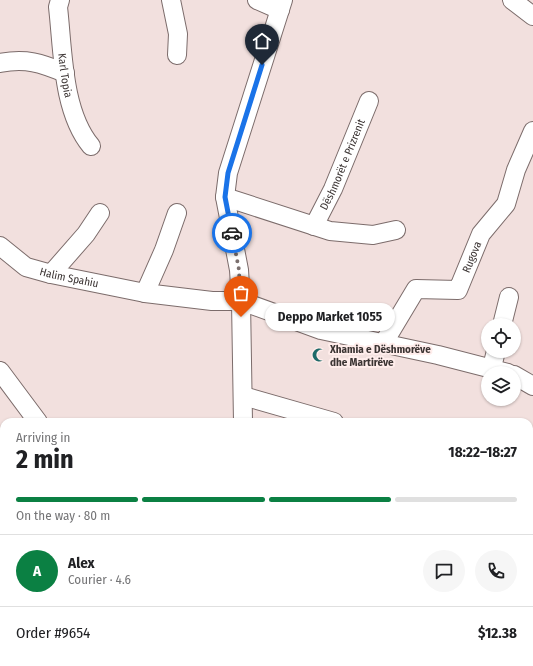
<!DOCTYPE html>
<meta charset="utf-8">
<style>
:root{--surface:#fff;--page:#f6f6f6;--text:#202124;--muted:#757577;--line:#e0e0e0;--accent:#0b8043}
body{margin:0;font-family:"Fira Sans Condensed",sans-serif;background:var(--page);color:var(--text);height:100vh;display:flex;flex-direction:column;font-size:15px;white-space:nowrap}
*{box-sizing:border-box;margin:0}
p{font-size:13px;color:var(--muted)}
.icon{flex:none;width:22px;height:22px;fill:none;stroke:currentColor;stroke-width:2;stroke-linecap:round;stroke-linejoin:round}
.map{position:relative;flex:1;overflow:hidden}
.details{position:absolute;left:0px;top:418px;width:533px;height:248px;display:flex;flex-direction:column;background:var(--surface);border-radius:12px 12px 0 0;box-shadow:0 1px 3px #0004}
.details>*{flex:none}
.buttons{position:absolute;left:481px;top:318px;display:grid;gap:8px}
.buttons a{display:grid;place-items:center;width:40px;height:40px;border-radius:50%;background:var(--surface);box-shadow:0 1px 3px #0004;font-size:20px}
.pin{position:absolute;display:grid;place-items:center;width:34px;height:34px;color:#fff;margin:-41px -17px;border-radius:50% 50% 50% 0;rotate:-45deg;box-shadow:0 0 4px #0007}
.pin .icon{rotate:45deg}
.courier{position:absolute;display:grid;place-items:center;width:40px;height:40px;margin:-20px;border:3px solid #1a73e8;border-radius:50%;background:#fff;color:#222;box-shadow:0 1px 5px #0007}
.bubble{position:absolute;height:28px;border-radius:14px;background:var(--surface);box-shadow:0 1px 3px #0004;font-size:13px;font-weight:700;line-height:28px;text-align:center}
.summary em{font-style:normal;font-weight:700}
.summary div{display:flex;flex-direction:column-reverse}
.summary{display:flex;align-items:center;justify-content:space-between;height:68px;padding:0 16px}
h1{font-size:26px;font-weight:700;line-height:30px}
.bar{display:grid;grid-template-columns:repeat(4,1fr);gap:6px 4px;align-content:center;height:48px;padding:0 16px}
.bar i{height:5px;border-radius:3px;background:var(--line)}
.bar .selected{background:var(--accent)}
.bar p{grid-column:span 4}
.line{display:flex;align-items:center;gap:10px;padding:0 16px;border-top:1px solid var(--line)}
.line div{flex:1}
.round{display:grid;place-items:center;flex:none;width:42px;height:42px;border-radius:21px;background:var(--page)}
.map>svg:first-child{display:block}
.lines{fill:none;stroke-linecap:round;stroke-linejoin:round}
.service-casing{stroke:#7c6c6b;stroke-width:11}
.minor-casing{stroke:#7c6c6b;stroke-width:20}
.tertiary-casing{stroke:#7c6c6b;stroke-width:24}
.service{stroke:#fff;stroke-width:9}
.minor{stroke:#fff;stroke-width:18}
.tertiary{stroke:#fff;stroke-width:22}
.done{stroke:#7b706f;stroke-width:4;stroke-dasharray:0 7.2}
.route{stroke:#1a73e8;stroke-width:5}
.labels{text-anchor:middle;stroke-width:4;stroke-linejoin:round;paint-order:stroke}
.street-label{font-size:11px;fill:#3b3433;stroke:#ffedeb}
.poi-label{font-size:11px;font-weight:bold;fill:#3b3433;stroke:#ffedeb;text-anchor:start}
</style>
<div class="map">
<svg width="533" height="666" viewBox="0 0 533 666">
<rect width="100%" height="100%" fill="#f2e0de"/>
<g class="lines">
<g class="service-casing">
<path id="service" d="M275,666l3,-4"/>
</g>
<g class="minor-casing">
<g id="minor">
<path id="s1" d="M60,0l-2,7c5,43 4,104 33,139"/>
<path d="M171,0l7,34 -1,21"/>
<path d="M257,0l23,10"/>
<path d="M512,0l21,16"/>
<path d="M0,63c26,-5 41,0 65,10"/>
<path d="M225,197l105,34 43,4 23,-5"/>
<path id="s2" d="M314,226l19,-37 36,-88"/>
<path id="s3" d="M0,246l26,21 25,7 94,19 67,8h29l80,29 117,25 70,18"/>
<path d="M51,274l35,-40 14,-21"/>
<path d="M145,293l19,-43 13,-37"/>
<path d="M502,325l7,-28"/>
<path id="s4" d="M383,344l33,-55 42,1 23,-56 25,-30 10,-34 17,-39"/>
<path d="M492,367l4,-16"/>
<path d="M0,371l38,51"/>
<path d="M514,375l19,11"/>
<path d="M243,396l91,26"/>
<path d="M243,422l-2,-121 -2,-31 -14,-73 3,-24 55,-173"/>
<path d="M0,548l4,3"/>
<path d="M529,625l4,-6"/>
<path d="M402,666l3,-4"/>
<path d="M502,666l3,-4"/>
</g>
</g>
<g class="tertiary-casing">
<path id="tertiary" d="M0,648l4,1
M54,662l52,4 56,-4
M224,662l13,4"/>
</g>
<use href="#service" class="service"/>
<use href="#minor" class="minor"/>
<use href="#tertiary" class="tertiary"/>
</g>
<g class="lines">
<path class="done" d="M232,233l7,37 2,47"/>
<path class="route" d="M232,233l-7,-36 3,-24 34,-108"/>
</g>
<defs>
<g id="mosque-bare" transform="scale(1.08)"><path d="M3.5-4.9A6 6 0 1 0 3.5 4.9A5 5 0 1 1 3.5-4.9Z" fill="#1e6a69" stroke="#ffedeb" stroke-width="2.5" paint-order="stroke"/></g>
</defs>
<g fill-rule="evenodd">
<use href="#mosque-bare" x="319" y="355"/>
</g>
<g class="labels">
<g class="street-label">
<text dy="4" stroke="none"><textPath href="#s1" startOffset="76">Karl Topia</textPath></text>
<text dy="4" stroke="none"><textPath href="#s2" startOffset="68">Dëshmorët e Prizrenit</textPath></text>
<text dy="4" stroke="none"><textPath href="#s4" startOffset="142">Rugova</textPath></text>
<text dy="4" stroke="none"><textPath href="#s3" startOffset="78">Halim Spahiu</textPath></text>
</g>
<g class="poi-label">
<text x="330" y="353">Xhamia e Dëshmorëve<tspan x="330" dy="13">dhe Martirëve</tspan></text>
</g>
</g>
</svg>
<div class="buttons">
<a><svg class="icon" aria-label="locate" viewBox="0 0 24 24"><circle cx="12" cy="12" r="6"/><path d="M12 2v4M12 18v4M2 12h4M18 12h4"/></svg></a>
<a><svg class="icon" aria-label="layers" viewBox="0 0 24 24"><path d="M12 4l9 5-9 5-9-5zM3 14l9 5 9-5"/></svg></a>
</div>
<div class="pin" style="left:241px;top:317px;background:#ea580c"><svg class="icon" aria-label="bag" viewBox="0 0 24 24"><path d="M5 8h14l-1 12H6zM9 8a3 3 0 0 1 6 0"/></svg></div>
<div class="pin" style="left:262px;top:65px;background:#1f2937"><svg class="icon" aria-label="home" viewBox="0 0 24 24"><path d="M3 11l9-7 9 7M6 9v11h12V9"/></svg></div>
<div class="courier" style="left:232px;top:233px"><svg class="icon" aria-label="car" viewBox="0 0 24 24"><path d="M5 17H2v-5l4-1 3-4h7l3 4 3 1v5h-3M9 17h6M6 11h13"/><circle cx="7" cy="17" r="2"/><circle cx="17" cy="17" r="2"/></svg></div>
<div class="bubble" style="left:265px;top:303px;width:130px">Deppo Market 1055</div>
<section class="details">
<div class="summary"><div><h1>2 min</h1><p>Arriving in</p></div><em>18:22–18:27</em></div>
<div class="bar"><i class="selected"></i><i class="selected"></i><i class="selected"></i><i></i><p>On the way · 80 m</p></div>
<div class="line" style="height:72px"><b class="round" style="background:var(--accent);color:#fff">A</b><div><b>Alex</b><p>Courier · 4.6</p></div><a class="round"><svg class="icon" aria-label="chat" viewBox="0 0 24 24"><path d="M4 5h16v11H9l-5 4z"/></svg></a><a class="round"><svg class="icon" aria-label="phone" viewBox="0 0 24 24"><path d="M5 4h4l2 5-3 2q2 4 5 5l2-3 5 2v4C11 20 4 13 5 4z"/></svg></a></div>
<div class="line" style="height:52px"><div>Order #9654</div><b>$12.38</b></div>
</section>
</div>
